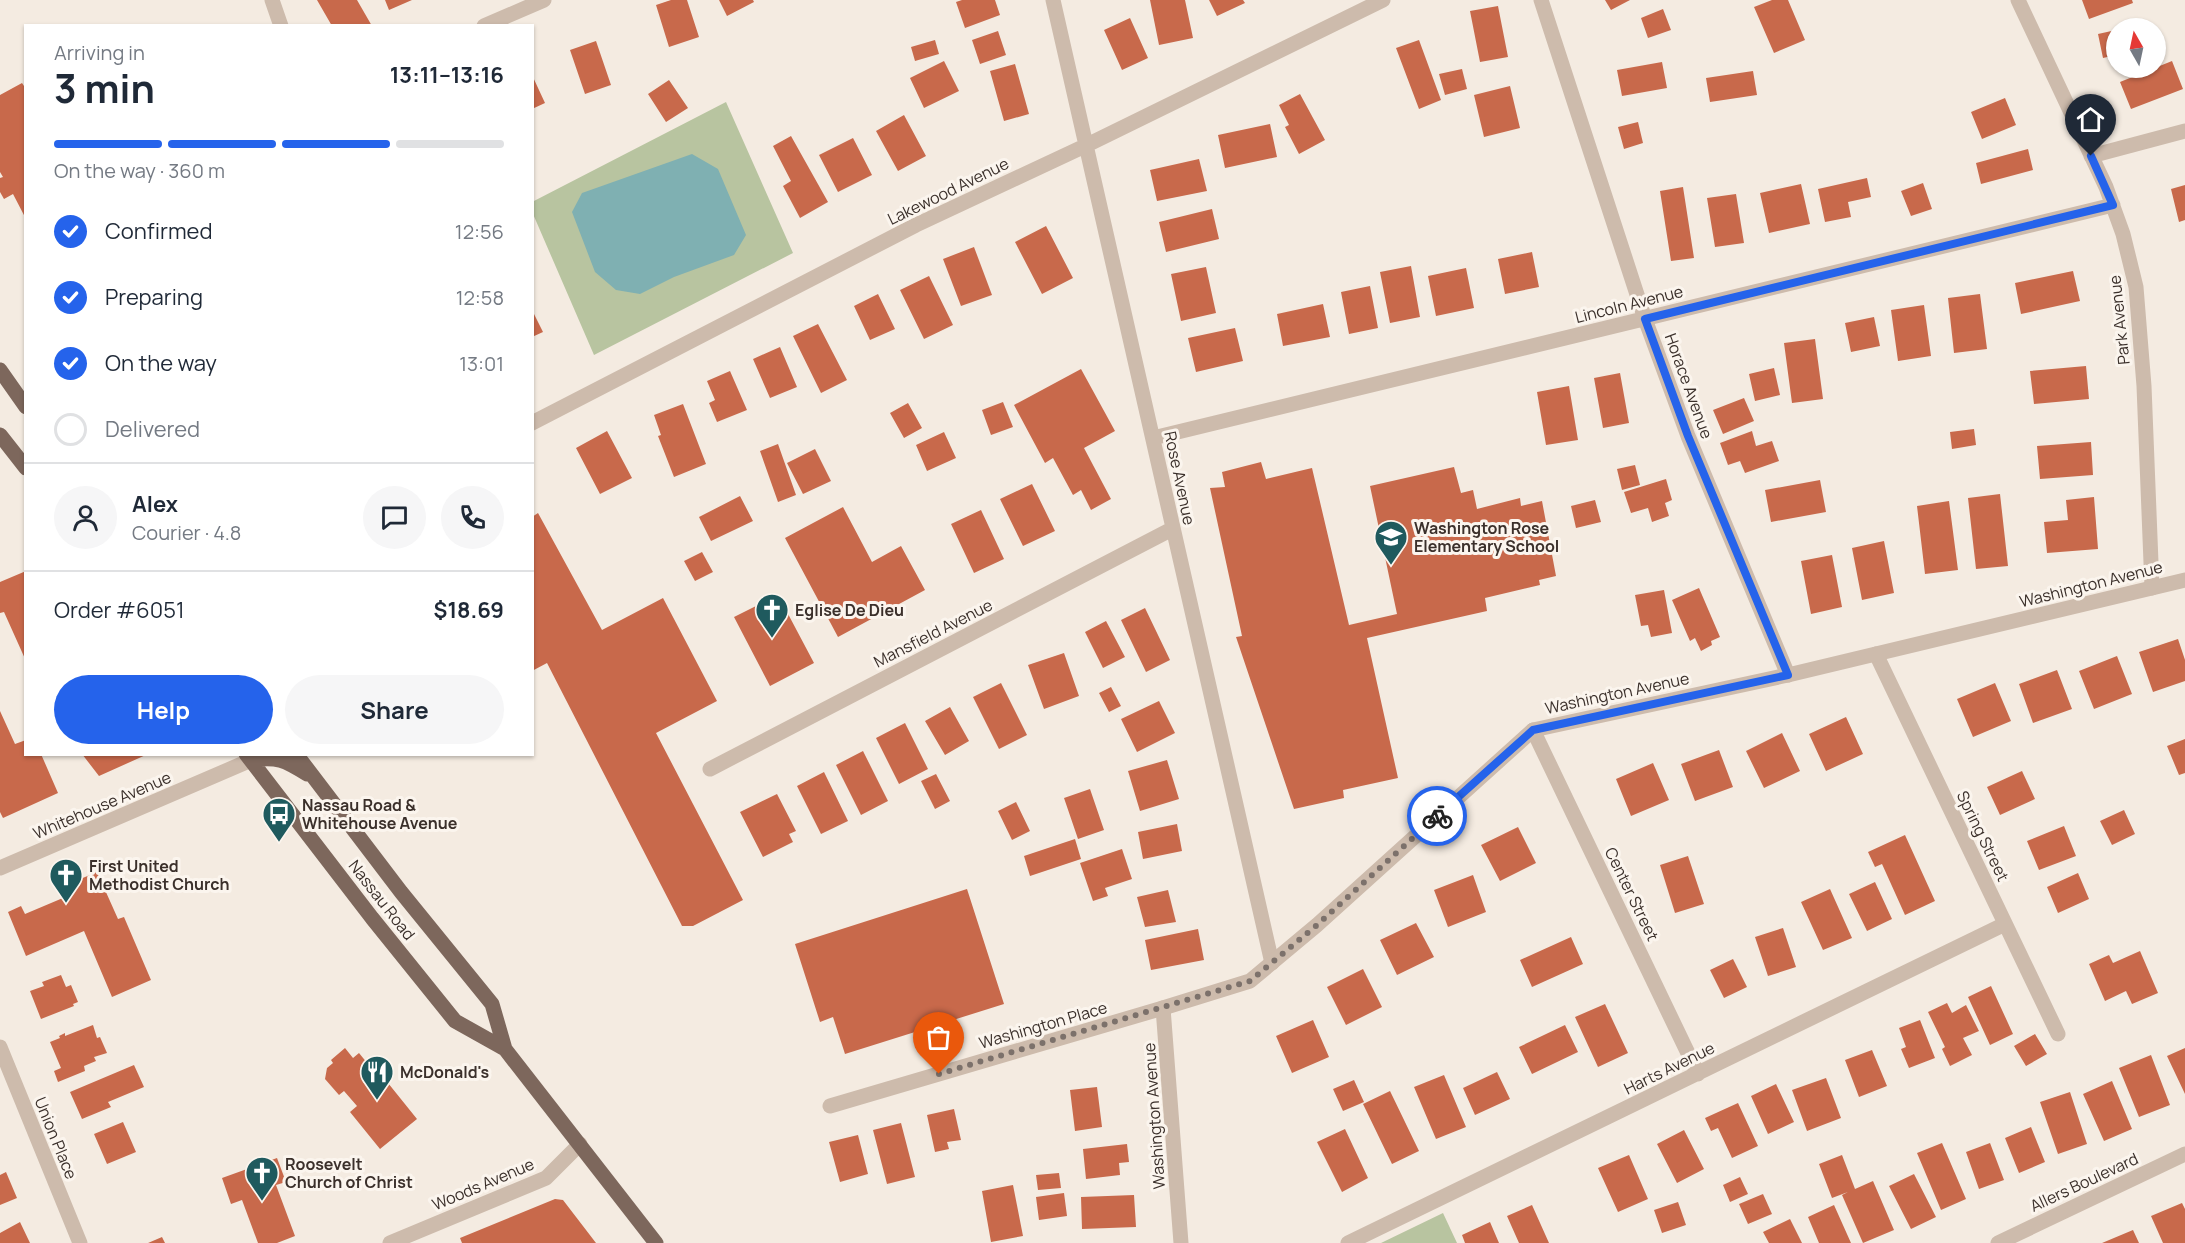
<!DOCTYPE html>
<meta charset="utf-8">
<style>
:root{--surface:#fff;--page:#f6f6f7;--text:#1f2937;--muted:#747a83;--line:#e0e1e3;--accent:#2563eb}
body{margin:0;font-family:Manrope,sans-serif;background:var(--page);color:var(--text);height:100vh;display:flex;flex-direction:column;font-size:22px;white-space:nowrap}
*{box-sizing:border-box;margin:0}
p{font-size:20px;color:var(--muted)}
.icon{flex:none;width:33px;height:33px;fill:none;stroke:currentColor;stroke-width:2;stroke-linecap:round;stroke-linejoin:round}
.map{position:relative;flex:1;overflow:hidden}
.drawer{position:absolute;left:24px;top:24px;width:510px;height:732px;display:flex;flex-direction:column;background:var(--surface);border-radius:0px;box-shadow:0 2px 4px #0004}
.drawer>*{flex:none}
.needle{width:39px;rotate:351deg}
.tools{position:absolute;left:2106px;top:18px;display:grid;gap:12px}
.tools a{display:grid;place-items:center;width:60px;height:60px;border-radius:50%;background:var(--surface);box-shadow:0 2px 4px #0004;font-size:30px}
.pin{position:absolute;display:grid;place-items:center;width:51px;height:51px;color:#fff;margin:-62px -26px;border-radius:50% 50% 50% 0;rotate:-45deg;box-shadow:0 0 6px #0007}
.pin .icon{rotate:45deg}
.courier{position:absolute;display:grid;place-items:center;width:60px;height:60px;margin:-30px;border:4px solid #2563eb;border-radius:50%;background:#fff;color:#222;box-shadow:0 2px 8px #0007}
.overview em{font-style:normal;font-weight:700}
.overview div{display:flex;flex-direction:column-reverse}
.overview{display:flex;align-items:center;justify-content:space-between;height:102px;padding:0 30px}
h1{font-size:39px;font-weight:700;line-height:45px}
.bar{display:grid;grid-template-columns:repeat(4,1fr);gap:9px 6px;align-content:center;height:72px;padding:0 30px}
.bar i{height:8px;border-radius:4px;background:var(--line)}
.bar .active{background:var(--accent)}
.bar p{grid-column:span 4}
.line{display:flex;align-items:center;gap:15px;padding:0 30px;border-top:2px solid var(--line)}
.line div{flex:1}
.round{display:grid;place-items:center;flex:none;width:63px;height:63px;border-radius:32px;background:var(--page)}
ol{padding:0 30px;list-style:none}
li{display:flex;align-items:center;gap:18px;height:66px}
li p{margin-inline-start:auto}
li .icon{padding:6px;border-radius:50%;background:var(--accent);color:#fff;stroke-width:4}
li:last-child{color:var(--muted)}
li i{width:33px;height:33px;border:3px solid var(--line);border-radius:50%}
.action{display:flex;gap:12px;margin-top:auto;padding:12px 30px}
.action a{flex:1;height:69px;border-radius:36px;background:var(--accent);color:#fff;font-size:24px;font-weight:700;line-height:69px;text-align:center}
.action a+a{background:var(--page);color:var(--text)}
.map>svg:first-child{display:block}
.green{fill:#b8c4a0}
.water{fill:#7fb0b2}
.building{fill:#c8694b}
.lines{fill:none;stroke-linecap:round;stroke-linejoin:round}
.minor{stroke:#cdbbac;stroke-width:15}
.tertiary{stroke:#cdbbac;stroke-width:15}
.primary{stroke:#7d675c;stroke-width:15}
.done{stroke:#7c716b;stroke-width:6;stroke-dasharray:0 10.8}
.route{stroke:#2563eb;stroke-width:8}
.labels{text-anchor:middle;stroke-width:6;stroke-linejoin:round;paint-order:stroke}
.street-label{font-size:16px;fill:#3b302b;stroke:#fbf5ee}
.poi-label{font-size:16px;font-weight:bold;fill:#3b302b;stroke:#fbf5ee;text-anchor:start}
</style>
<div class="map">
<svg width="2185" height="1243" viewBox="0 0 2185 1243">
<rect width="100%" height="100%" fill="#f4ebe1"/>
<path class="green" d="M726,102l67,151 -199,102 -61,-141 -1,-12z
M1443,1213l14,30h-76z"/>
<path class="water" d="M692,154l26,15 28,66 -12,20 -60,22 -34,17 -24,-4 -21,-18 -23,-60 10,-19z"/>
<path class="building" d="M317,0h40l15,26h-40z
M385,0h27l-23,10z
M671,0h16l12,37 -30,10 -13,-42z
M719,0h34l1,2 -27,14z
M962,0h33l5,15 -35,13 -9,-26z
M1150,0h35l8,38 -34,7z
M1209,0h34l2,3 -28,13z
M1605,0h25l-19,10z
M1772,0h16l17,40 -31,13 -20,-46z
M2082,0h50l1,3 -44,16z
M1498,6l10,51 -28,5 -10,-51z
M1663,9l8,21 -23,8 -7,-20z
M1130,18l18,40 -26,12 -18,-40z
M2116,30v25l-13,3 -5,-24z
M998,31l8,24 -26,9 -8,-24z
M935,40l4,14 -24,7 -4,-14z
M1419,40l22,60 -22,9 -23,-61z
M596,41l15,44 -26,9 -15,-44z
M944,61l15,30 -35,17 -14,-30z
M2172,61l11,28 -52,20 -11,-27z
M1662,62l5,26 -45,8 -5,-26z
M1015,64l14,50 -25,7 -14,-50z
M1462,69l5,20 -22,6 -6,-21z
M1753,71l4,24 -47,7 -4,-24z
M532,75l13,28 -13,6z
M669,80l19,28 -22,14 -18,-28z
M22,83l4,6v130l-13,-25 -9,5 -4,-7v-14l3,-1 -3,-5v-77z
M1510,86l10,42 -36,9 -10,-42z
M1300,94l25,46 -26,14 -14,-27 4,-2 -10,-20z
M2005,98l11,27 -34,14 -11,-27z
M904,115l22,41 -28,15 -22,-40z
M1638,122l5,21 -19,6 -6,-22z
M1270,124l7,33 -52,11 -7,-33z
M791,136l37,66 -28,16 -17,-32 8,-5 -18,-35z
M853,138l19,37 -34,17 -19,-37z
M2028,149l5,21 -52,14 -5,-21z
M1199,159l8,32 -50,10 -7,-31z
M1867,178l4,19 -23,5 3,15 -26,5 -7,-33z
M1923,183l9,26 -21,7 -10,-25z
M1801,184l9,40 -41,9 -9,-40z
M2185,185v35l-6,2 -8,-33z
M1683,187l11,71 -23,3 -11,-70z
M1736,194l8,49 -29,4 -8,-49z
M1212,209l7,30 -53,13 -7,-30z
M1046,226l27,52 -31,16 -27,-52z
M974,247l18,48 -31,11 -18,-47z
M1532,252l7,35 -34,7 -7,-35z
M1411,266l9,51 -30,6 -10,-51z
M1206,267l10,46 -35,8 -10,-47z
M1466,268l8,40 -38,8 -8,-40z
M2073,271l7,30 -59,13 -6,-31z
M929,276l24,49 -29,14 -24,-49z
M1370,286l8,42 -29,6 -8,-42z
M878,294l17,35 -25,11 -16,-34z
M1980,294l7,55 -33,4 -6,-55z
M1323,304l7,33 -47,9 -6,-32z
M1924,305l7,51 -33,5 -7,-51z
M532,310l11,22 -11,5z
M1874,317l6,29 -29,6 -6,-29z
M818,324l29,56 -26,13 -28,-57z
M1235,328l8,33 -47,11 -8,-34z
M1815,339l8,60 -31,4 -8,-60z
M780,347l17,40 -27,11 -17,-39z
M2086,366l3,33 -55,5 -4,-33z
M1774,368l6,27 -25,6 -6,-27z
M1081,369l34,62 -31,17 27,51 -20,11 -10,-20 -8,5 -20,-37 -8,5 -31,-58z
M730,371l17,39 -30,12 -8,-19 6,-3 -8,-19z
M1620,373l9,50 -26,5 -9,-50z
M1569,386l9,54 -32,5 -9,-53z
M1744,398l10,23 -31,13 -10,-24z
M1003,402l10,25 -22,8 -9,-25z
M908,403l14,25 -18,10 -14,-25z
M683,404l23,60 -32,13 -16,-41 3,-1 -7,-20z
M1974,429l2,16 -24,4 -2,-17z
M607,431l25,47 -32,16 -24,-46z
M1752,431l4,15 16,-5 7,20 -34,12 -5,-12 -12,4 -8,-22z
M944,432l12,26 -29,13 -11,-26z
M2091,442l2,33 -53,4 -3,-33z
M778,444l18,51 -18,7 -18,-51z
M815,449l16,32 -28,13 -16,-31z
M1261,462l5,17 46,-11 37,157 48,-11 -27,-128 84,-19 7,26 12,-3 4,19 43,-11 1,8 21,-5 14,75 -17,4 1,5 -55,13 2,13 -120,27 31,140 -55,12 1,8 -50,11 -58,-172 6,-1 -32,-148 15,-1 -3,-15z
M1635,465l5,20 -18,5 -5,-21z
M1666,479l6,21 -7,3 4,13 -17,6 -4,-14 -17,5 -7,-21z
M1820,480l6,32 -55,10 -6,-32z
M1032,484l23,47 -32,15 -23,-47z
M2000,494l8,72 -32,3 -8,-71z
M740,496l13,25 -42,20 -12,-24z
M2094,497l4,52 -51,4 -3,-31 24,-2 -2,-20z
M1595,500l6,22 -25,6 -5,-22z
M1949,501l9,69 -33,4 -8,-68z
M843,507l29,55 29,-16 24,44 -87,47 -53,-99z
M981,510l23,49 -30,14 -23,-49z
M538,513l64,117 61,-32 54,103 -61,32 87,167 -50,26h-11l-2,-4 -133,-259 -15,8v-154z
M1884,541l10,52 -32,7 -10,-52z
M702,552l11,20 -18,9 -11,-20z
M1832,555l10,52 -31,7 -10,-53z
M26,571v90l-22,-49 -4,1v-31z
M1699,588l21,49 -9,4 1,4 -11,6 -6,-13 -5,3 -18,-41z
M1664,590l8,43 -21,4 -3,-12 -7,1 -6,-31z
M778,595l36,68 -44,23 -36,-69z
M1145,608l25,52 -24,12 -25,-52z
M1106,621l19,36 -22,11 -18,-36z
M2178,639l7,21v21l-32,11 -14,-40z
M1064,653l15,43 -35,13 -16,-44z
M2117,656l15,38 -38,15 -15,-38z
M2057,670l15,39 -39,14 -14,-39z
M1001,683l26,52 -28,14 -26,-52z
M1995,683l16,38 -38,16 -16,-38z
M1111,687l10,19 -12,6 -10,-19z
M1159,701l16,32 -38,19 -16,-33z
M950,707l19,34 -24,14 -20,-34z
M0,711l15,33 11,-4v14h15l17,39 -55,25 -3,-6z
M1846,717l17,37 -37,17 -17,-37z
M905,723l23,46 -29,15 -23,-46z
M1782,733l18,38 -36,17 -18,-37z
M2185,739v34l-6,2 -12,-29z
M1719,750l14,37 -38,14 -14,-37z
M863,751l25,50 -27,14 -25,-50z
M82,754h66l-49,22z
M1167,760l12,39 -39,12 -12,-40z
M1653,763l16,37 -38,16 -15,-37z
M2022,771l13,28 -35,16 -13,-28z
M824,772l24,49 -27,13 -24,-48z
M936,774l14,27 -15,8 -14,-28z
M1090,789l14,41 -26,9 -14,-41z
M777,794l19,37 -7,3 4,8 -30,15 -23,-45z
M1016,802l14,29 -18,9 -14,-29z
M2124,810l11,24 -23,11 -12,-24z
M1177,824l5,27 -39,8 -5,-27z
M2064,826l12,30 -37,14 -12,-29z
M1518,827l18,36 -36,18 -19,-36z
M1905,835l30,66 -30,14 -23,-51 -7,3 -7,-15z
M1075,839l6,20 -51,17 -6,-20z
M1122,849l10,30 -27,9 3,8 -15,5 -13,-38z
M1688,856l16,48 -29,9 -15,-48z
M97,872l21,47 6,-2 27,63 -39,17 -28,-66 -58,25 -18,-44 13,-6 4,8 45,-19 -4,-10z
M2078,873l11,26 -31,14 -11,-26z
M1473,875l13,37 -38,15 -14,-37z
M1875,882l17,37 -25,12 -18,-37z
M967,889l37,115 -159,50 -12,-37 -13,5 -25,-78z
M1830,889l22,49 -29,12 -22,-48z
M1168,890l8,32 -31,5 -8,-30z
M1416,923l18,34 -37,18 -17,-35z
M1783,928l13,39 -28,9 -13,-39z
M1198,929l6,31 -53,10 -6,-30z
M1571,937l12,27 -51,23 -12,-27z
M2140,951l18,42 -26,11 -6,-13 -21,10 -16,-37 20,-9 4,8z
M1733,959l14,28 -23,11 -14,-28z
M1363,969l19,38 -36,18 -19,-38z
M61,975l5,12 5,-2 7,17 -5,2 1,2 -33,13 -11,-28 14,-5 -2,-4z
M1991,986l22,48 -23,11 -22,-48z
M1947,1003l5,10 14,-8 13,26 -16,7 9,17 -22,11 -8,-17 3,-2 -17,-35z
M1605,1004l23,49 -30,14 -23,-50z
M1313,1020l16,37 -37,16 -16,-37z
M1920,1020l15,38 -26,10 -8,-19 5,-2 -7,-19z
M93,1025l4,13 3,-1 7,16 -13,4 2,4 -12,5 1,5 -27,11 -4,-11 7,-3 -11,-26 10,-4 -1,-2 6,-3v3z
M1565,1025l13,27 -46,22 -13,-27z
M2035,1034l12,20 -21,12 -12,-20z
M345,1048l8,10 6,-5 26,32 3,-2 29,36 -37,30 -30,-37 7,-6 -13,-15 -5,4 -14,-16 2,-11 6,-5 -2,-3z
M2185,1048v46l-18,-38z
M1872,1050l15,36 -28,11 -14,-37z
M2151,1055l19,50 -31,12 -20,-49z
M134,1065l10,22 -36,15 3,5 -29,12 -12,-27z
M1497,1072l13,27 -35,16 -12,-27z
M1444,1075l22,52 -30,12 -22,-52z
M1826,1078l15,40 -34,13 -15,-41z
M1354,1080l10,22 -21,9 -10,-22z
M2112,1081l20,48 -28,12 -21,-47z
M1776,1084l18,38 -26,12 -17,-38z
M1097,1087l5,40 -27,4 -5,-41z
M1390,1091l29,60 -27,13 -29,-60z
M2070,1092l17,52 -29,10 -18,-52z
M1738,1103l20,43 -26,12 -14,-30 -7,3 -6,-13z
M954,1109l7,31 -14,2 2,7 -14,3 -8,-37z
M123,1122l13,30 -29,12 -13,-30z
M901,1123l14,54 -28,7 -14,-54z
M2031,1127l14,35 -26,11 -14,-35z
M1345,1129l23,49 -26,14 -25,-50z
M1684,1130l20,39 -27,14 -20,-39z
M858,1135l10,39 -28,8 -11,-40z
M1942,1143l24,56 -25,11 -24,-57z
M1990,1143l14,37 -25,9 -13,-37z
M1127,1144l2,18 -10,1 1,12 -34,4 -3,-30z
M1629,1155l19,44 -30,13 -20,-44z
M1842,1155l13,34 18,-8 21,49 -31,13 -21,-48 6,-3 -16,6 -13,-34z
M277,1158l9,24 -10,3 19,51 -18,7h-19l-16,-43 -11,4 -9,-26z
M6,1172l11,26 -17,7v-30z
M1059,1173l2,15 -23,2 -2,-15z
M1914,1174l22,43 -25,12 -22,-43z
M1740,1177l8,17 -18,8 -7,-17z
M1013,1185l10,51 -32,6 -9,-51z
M1064,1193l3,23 -28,4 -3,-23z
M1763,1194l9,20 -24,10 -9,-20z
M1134,1195l2,32 -54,2 -1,-32z
M555,1199l8,1 33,43h-134l-2,-5z
M1678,1202l8,23 -24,8 -8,-23z
M2182,1203l3,6v34h-22l-12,-27z
M1532,1205l17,38h-30l-12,-27z
M1834,1205l17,38h-32l-11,-26z
M1790,1219l12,24h-33l-6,-11z
M20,1222l10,21h-30v-10z
M1490,1222l9,21h-34l-3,-8z
M2133,1230l6,13h-37z
M162,1237l3,6h-17z"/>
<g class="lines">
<path class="minor" d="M272,0l9,26
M1053,0l219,963
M1541,0l104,319 43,117 100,239
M2018,0l88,187 17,47 13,53 8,99 8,202
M484,26l60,-26
M2091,156l94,-25
M532,423l384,-198 171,-80 296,-145
M1153,438l960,-233
M1876,654l182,380
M1533,730l165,344
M710,769l462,-240
M0,868l251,-108
M0,1047l80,196
M830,1106l333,-98
M390,1243l156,-65 34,-34
M1348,1243l657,-319
M1998,1243l187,-89"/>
<path class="tertiary" d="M1181,1243l-18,-235 87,-27 67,-56 216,-195 255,-55 397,-95"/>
<path class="primary" d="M0,370l26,37
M0,435l26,33
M246,754l126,164 83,103 50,28
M296,754l105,138 91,112 13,45 151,194
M251,760c26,-4 34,0 56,14"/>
</g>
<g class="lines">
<path class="done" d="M939,1074l311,-93 67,-56 120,-109"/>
<path class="route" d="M1437,816l96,-86 255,-55 -100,-239 -43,-117 468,-114 -22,-49"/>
</g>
<defs>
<g id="school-pin" transform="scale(1.725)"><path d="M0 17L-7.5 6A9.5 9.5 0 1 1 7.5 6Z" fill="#1f5a5e" stroke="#fbf5ee"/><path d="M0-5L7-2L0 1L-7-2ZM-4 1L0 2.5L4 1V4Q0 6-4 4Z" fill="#fff"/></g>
<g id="church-pin" transform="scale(1.725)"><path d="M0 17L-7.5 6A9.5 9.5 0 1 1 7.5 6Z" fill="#1f5a5e" stroke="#fbf5ee"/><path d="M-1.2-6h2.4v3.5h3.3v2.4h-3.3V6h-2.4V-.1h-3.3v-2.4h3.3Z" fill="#fff"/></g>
<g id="bus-pin" transform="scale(1.725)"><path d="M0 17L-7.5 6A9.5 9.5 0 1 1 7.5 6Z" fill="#1f5a5e" stroke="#fbf5ee"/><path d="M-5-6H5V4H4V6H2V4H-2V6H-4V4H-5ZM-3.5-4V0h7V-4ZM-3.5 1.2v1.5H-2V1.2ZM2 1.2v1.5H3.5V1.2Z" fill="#fff"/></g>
<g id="restaurant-pin" transform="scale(1.725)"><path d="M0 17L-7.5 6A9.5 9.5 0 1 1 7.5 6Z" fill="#1f5a5e" stroke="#fbf5ee"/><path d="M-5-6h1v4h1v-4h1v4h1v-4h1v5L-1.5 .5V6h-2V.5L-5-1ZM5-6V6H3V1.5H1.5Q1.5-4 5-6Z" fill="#fff"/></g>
</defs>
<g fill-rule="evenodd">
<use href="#school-pin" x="1391" y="537"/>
<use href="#church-pin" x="772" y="610"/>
<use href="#bus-pin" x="279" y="814"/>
<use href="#church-pin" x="66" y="875"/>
<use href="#restaurant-pin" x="377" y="1072"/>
<use href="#church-pin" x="262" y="1173"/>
</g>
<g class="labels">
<g class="street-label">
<text transform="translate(948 191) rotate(-26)" y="6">Lakewood Avenue</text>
<text transform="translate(1629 304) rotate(-14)" y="6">Lincoln Avenue</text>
<text transform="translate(2119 320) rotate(-96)" y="6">Park Avenue</text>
<text transform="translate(1689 386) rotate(70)" y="6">Horace Avenue</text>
<text transform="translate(1180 478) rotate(78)" y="6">Rose Avenue</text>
<text transform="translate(2091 584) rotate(-14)" y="6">Washington Avenue</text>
<text transform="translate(933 633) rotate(-27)" y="6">Mansfield Avenue</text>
<text transform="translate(1617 693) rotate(-12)" y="6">Washington Avenue</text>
<text transform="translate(102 805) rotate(-23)" y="6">Whitehouse Avenue</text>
<text transform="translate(1983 836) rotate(64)" y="6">Spring Street</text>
<text transform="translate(1632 894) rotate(64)" y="6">Center Street</text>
<text transform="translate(382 900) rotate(52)" y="6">Nassau Road</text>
<text transform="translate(1043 1025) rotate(-16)" y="6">Washington Place</text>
<text transform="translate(1669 1068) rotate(-26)" y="6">Harts Avenue</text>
<text transform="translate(1154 1116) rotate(-94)" y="6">Washington Avenue</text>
<text transform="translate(56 1138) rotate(68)" y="6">Union Place</text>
<text transform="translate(2084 1182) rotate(-25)" y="6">Allers Boulevard</text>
<text transform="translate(483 1184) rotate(-23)" y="6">Woods Avenue</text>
</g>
<g class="poi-label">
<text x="1414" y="534">Washington Rose<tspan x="1414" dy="18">Elementary School</tspan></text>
<text x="795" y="616">Eglise De Dieu</text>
<text x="302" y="811">Nassau Road &amp;<tspan x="302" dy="18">Whitehouse Avenue</tspan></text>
<text x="89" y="872">First United<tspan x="89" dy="18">Methodist Church</tspan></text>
<text x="400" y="1078">McDonald's</text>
<text x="285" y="1170">Roosevelt<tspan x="285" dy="18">Church of Christ</tspan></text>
</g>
</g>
</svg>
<div class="tools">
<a><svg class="needle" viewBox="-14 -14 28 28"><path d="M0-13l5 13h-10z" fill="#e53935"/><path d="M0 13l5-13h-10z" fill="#747a83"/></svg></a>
</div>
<div class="pin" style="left:939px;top:1074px;background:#ea580c"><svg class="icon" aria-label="bag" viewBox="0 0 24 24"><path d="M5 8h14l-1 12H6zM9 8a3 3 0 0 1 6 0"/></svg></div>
<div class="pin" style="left:2091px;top:156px;background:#1f2937"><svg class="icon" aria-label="home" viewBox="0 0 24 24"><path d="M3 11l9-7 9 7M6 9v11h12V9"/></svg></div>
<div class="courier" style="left:1437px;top:816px"><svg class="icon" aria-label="bike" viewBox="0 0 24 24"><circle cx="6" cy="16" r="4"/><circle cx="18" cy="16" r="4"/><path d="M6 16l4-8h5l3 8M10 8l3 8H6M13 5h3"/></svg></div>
<section class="drawer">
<div class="overview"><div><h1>3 min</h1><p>Arriving in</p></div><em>13:11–13:16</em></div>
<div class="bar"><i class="active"></i><i class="active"></i><i class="active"></i><i></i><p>On the way · 360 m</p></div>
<ol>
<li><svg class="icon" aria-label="check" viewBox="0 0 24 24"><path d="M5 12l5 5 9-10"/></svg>Confirmed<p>12:56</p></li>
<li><svg class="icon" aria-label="check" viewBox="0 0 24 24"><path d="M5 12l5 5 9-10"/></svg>Preparing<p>12:58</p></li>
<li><svg class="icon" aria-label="check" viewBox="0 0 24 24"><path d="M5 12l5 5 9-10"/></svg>On the way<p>13:01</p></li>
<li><i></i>Delivered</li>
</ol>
<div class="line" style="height:108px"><a class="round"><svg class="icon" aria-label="person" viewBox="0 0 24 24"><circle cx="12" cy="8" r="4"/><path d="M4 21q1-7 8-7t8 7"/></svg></a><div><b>Alex</b><p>Courier · 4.8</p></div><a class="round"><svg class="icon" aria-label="chat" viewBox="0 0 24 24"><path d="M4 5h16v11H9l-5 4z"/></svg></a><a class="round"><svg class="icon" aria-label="phone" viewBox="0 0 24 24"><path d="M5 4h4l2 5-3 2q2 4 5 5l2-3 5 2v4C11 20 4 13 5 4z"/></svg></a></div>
<div class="line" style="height:78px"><div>Order #6051</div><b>$18.69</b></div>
<div class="action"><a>Help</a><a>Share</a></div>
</section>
</div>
